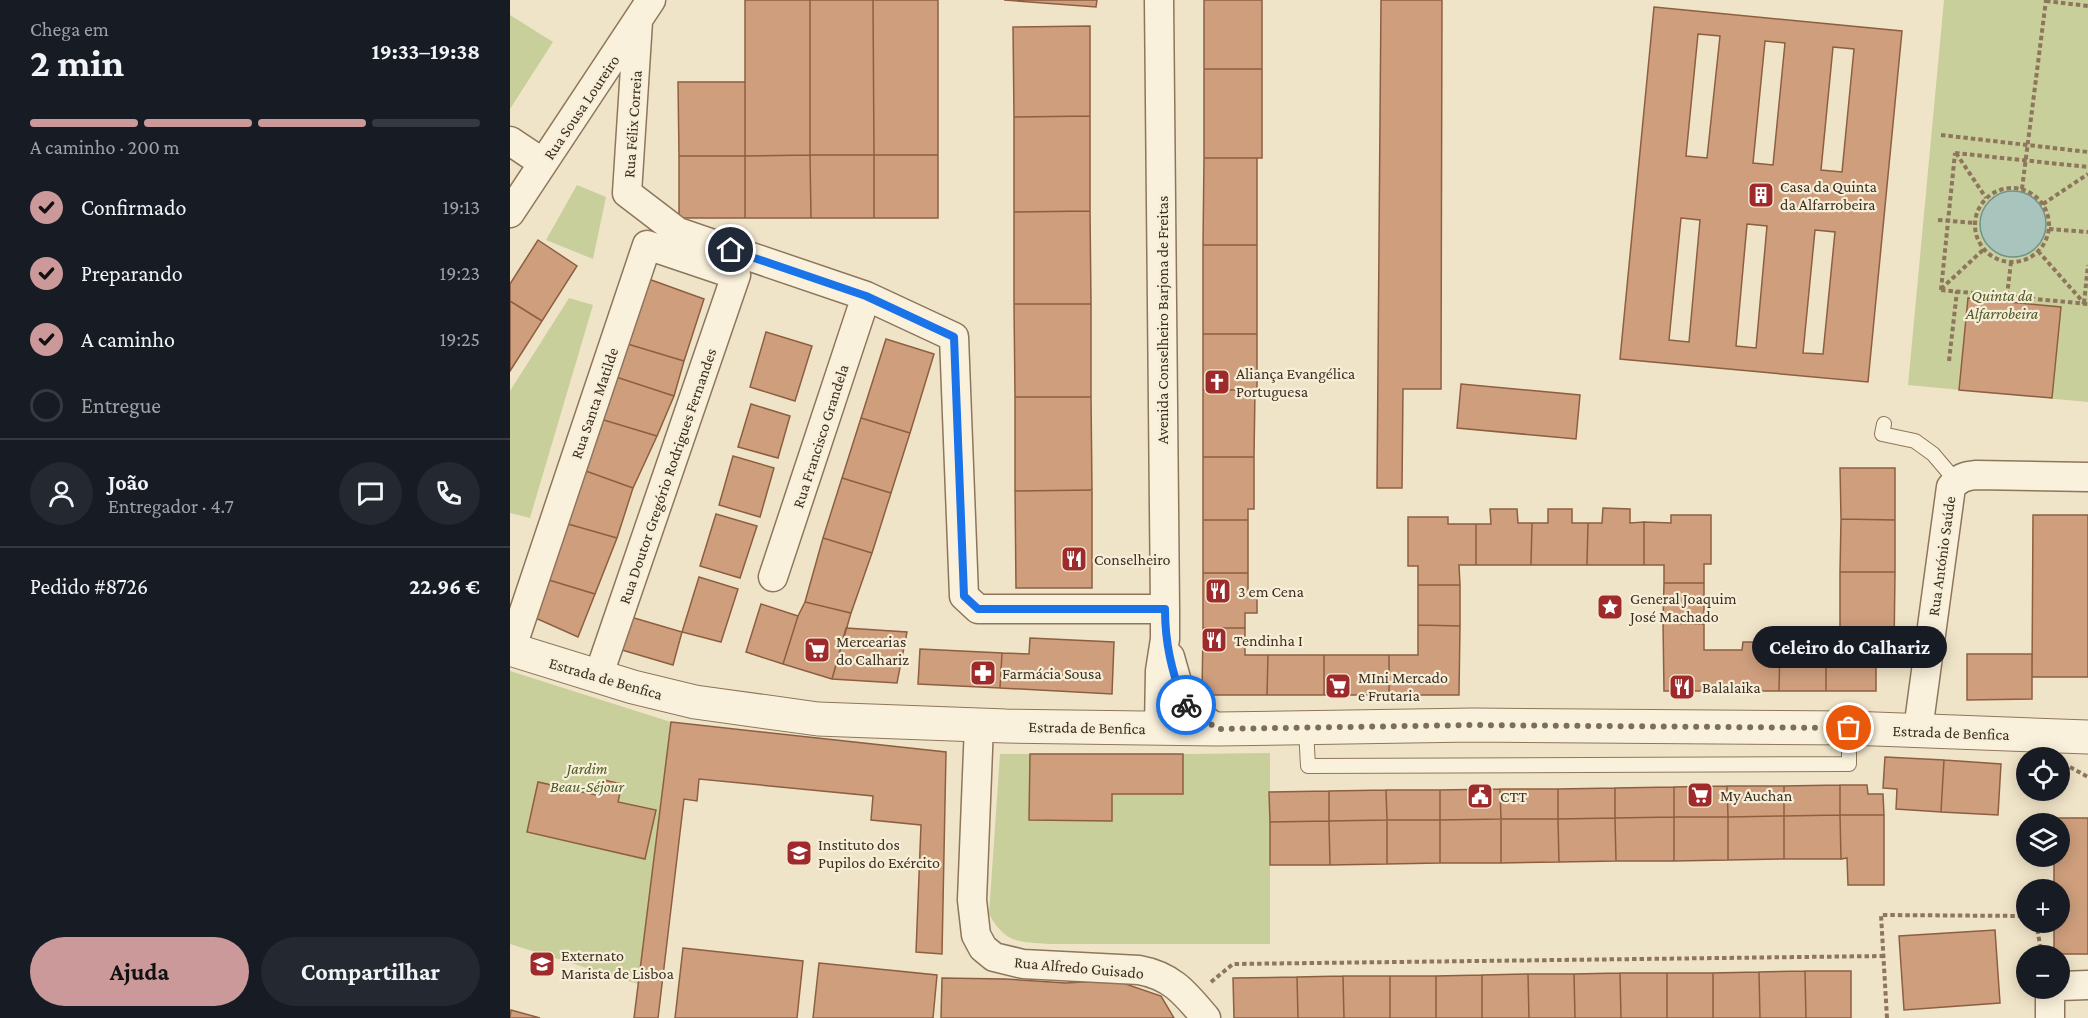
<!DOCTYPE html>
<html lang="pt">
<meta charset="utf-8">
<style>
:root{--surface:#171b24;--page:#242831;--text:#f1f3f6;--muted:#9ea1a6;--line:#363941;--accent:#cc999b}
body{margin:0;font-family:"Crimson Pro",serif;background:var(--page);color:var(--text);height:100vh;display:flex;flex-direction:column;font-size:22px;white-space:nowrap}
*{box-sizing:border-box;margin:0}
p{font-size:20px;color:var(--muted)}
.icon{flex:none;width:33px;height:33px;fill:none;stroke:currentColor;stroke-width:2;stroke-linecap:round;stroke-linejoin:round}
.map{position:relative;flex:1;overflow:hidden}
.sheet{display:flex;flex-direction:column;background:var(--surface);width:510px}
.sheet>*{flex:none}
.controls{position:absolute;left:1506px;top:747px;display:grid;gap:12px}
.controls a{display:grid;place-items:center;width:54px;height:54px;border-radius:50%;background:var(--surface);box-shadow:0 3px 15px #0003;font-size:30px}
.pin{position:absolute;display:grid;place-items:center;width:51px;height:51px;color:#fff;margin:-26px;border:3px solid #fff;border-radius:50%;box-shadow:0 2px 6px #0007}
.courier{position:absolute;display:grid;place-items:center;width:60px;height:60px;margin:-30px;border:4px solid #1a73e8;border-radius:50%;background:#fff;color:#222;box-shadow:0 2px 8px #0007}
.bubble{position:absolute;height:42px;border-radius:21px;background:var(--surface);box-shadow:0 3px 15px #0003;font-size:20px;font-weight:700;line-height:42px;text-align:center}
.overview em{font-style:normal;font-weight:700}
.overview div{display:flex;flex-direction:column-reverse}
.overview{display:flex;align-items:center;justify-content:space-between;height:102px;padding:0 30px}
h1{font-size:39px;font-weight:700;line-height:45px}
.bar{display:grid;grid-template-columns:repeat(4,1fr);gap:9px 6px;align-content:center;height:72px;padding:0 30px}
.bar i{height:8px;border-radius:4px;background:var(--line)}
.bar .on{background:var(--accent)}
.bar p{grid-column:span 4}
.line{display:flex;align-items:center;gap:15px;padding:0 30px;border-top:2px solid var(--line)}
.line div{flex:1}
.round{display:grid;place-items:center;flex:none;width:63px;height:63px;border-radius:32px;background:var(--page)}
ol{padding:0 30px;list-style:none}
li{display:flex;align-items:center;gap:18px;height:66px}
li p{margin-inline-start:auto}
li .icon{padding:6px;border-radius:50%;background:var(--accent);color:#111;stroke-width:4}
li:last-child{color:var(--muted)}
li i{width:33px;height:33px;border:3px solid var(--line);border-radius:50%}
.primary-button{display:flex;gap:12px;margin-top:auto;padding:12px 30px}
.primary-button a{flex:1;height:69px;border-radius:36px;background:var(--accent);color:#111;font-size:24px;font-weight:700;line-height:69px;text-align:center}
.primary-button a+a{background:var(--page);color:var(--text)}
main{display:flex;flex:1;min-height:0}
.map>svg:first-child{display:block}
.green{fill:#c9cf9b}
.water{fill:#a9c4bc;stroke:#6f938a;stroke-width:1.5}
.building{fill:#cf9f7d;stroke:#8d5f41;stroke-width:1.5;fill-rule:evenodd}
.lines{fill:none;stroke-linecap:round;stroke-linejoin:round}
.service-casing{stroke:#8d765c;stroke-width:16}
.minor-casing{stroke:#8d765c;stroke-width:31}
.tertiary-casing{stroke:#8d765c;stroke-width:35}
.path{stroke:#8d765c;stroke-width:4;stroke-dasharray:4.5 3;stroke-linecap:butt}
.service{stroke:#faf1dc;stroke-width:14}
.minor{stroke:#faf1dc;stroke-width:28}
.tertiary{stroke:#faf1dc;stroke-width:33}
.done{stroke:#7c6e5b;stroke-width:6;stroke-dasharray:0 10.8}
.route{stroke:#1a73e8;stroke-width:8}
.labels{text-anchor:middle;stroke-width:4.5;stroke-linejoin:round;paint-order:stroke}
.street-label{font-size:16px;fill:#3d2e20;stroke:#f7eed8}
.poi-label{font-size:16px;fill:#3d2e20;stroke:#f7eed8;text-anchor:start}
.park-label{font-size:16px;font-style:italic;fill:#4d5a26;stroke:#f7eed8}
</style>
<main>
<section class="sheet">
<div class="overview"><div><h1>2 min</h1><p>Chega em</p></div><em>19:33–19:38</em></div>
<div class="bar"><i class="on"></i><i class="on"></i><i class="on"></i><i></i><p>A caminho · 200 m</p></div>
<ol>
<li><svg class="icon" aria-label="check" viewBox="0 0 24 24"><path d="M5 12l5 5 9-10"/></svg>Confirmado<p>19:13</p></li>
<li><svg class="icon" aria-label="check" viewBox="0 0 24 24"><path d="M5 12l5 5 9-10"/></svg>Preparando<p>19:23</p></li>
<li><svg class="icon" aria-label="check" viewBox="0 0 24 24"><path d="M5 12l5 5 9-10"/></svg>A caminho<p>19:25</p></li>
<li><i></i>Entregue</li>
</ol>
<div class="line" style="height:108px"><a class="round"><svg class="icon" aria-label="person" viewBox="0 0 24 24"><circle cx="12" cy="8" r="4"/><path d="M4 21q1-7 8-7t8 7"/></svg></a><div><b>João</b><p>Entregador · 4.7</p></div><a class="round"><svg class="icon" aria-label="chat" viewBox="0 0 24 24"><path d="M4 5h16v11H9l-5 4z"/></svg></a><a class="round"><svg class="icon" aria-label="phone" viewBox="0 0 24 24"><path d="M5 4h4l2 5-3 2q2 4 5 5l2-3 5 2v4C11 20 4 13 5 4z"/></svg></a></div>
<div class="line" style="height:78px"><div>Pedido #8726</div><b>22.96 €</b></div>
<div class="primary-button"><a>Ajuda</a><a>Compartilhar</a></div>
</section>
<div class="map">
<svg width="1578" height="1018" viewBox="0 0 1578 1018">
<rect width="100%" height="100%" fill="#f0e4c8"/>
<path class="green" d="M1434,0h144v402l-180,-17z
M0,15l43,27 -43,67z
M67,185l29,12 -13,62 -47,-19z
M59,298l24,7 -63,213 -20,-5v-122z
M0,671l161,51 -33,262 -128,-40z
M760,753v191h-222c-30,-2 -43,-1 -59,-30l11,-160h30l-1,66 83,1v-27h71v-40z"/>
<path class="water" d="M1470 224a33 33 0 1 1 66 0a33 33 0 1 1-66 0Z"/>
<path class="building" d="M235,0h65v155l-65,1z
M300,0h63l1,155h-64z
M363,0h65v155h-64z
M494,0h93l-1,7z
M694,0h58v69h-58z
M871,0h61l-1,389h-38l-1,99h-25z
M1144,7l248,24 -34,351 -248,-23zM1188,34l22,2 -13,122 -21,-2zM1255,41l20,2 -12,122 -20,-2zM1323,47l21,2 -12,123 -21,-2zM1171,218l19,2 -11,122 -20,-2zM1237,224l20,2 -11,122 -20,-2zM1305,230l20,2 -12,122 -20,-1z
M580,26v90l-76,1 -1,-90z
M694,69h58v89h-58z
M168,82h67v74h-66z
M580,116v95l-76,1v-95z
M300,155l1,63h-66v-62z
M300,155h64v63h-63z
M364,155h64v63h-64z
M169,156h66v62h-66z
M694,158h53v87h-54z
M580,211l1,93h-77v-92z
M28,240l39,26 -35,55 -32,-20v-17z
M693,245h54v89h-54z
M133,277l61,22 -20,62 -63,-19z
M1458,298l93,9 -9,91 -93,-8z
M0,301l32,20 -32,50z
M504,304h77v93h-76z
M256,332l46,14 -17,55 -45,-14z
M693,334h54v56h-54z
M376,339l48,15 -24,79 -49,-15z
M111,342l63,19 -10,35 -61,-20z
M103,376l61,20 -17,40 -60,-18z
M951,384l119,11 -4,44 -119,-11z
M693,390h52l-1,67h-51z
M505,397h76l1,93 -77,1z
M241,404l39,12 -12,42 -40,-11z
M87,418l60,18 -24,52 -50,-18z
M351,418l49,15 -19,60 -49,-15z
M223,456l41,12 -14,49 -41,-12z
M693,457h51v52h-6v11h-45z
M1330,468h55v52l-54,-1z
M73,470l50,18 -16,50 -56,-16z
M332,478l49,15 -19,60 -49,-15z
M582,490v98h-76l-1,-97z
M1093,508l27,1v14l14,-1v43h-57l1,-42h14z
M980,509h27l1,14h14l-1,42h-55v-41h15z
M1038,509h24v14h16l-1,42h-56l1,-42h16z
M206,514l41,12 -17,52 -40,-12z
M1161,515h40v49h-7v19h-40v-18h-20v-43l27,1z
M1523,515h55v162h-56z
M898,517h40v7h28v41h-17l1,20h-42v-19h-10z
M1331,519l54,1v52h-55z
M693,520h45v53h-45z
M51,522l56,16 -22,56 -56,-17z
M313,538l49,15 -21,60 -46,-11z
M1330,572h55l-1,79h-54z
M693,573h45v18h9v22h-12v15h-42z
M29,577l56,17 -17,43 -47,-21z
M189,577l39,12 -17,53 -39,-10z
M1154,583h40v41l-41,-1z
M908,585h42v41l-42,-1z
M295,602l46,11 -19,66 -49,-15 15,-48z
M251,604l37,12 -15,48 -37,-12z
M114,615l58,17 -9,33 -58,-17z
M1153,623l41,1v26h38l1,-8h37l-1,49h-115z
M908,625l42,1 -1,69h-70v-40h29z
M336,628l61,4 -10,51 -65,-4z
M693,628h42v27h23l-1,40h-65z
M520,638l84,4 -2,52 -112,-6 2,-35 27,1z
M1270,642h46v49h-47z
M1316,642h14v9h36v40h-50z
M410,649l82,4 -2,35 -82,-4z
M1457,654h65v45l-65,1z
M758,655h56v40h-57z
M814,655h65v40h-65z
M161,722l275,30 -4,202 -26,-2 5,-127 -50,-5 2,-24 -174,-17 -2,22 -13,-2 -26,219h-24z
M520,754h153v40h-71v27l-83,-1z
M1375,757l59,3 -3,52 -45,-3 1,-20 -14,-1z
M1434,760l57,4 -3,51 -57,-3z
M94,780l18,4 -4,18 38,8 -11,49 -118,-27 11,-50 63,14z
M1330,785v30l-56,1v-30z
M1330,785h27l1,9h15l1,21h-44z
M1217,786h57v30l-56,1z
M1217,786l1,31h-54v-30z
M1164,787v30l-59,1v-30z
M1105,788v30l-57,1v-30z
M990,789h58v30h-57z
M990,789l1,30 -61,1v-30z
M876,790h54v30h-53z
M876,790l1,30 -58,1v-30z
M819,791v30l-59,1 -1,-30z
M1330,815l1,44h-57v-43z
M1330,815h44v70h-36l-1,-27 -6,1z
M1274,816v43l-56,1v-43z
M1164,817h54v43l-54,1z
M1164,817v44h-58l-1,-43z
M1105,818l1,43 -57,1 -1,-43z
M1544,818h34v136h-34v-32h6v-32h-6v-34h6v-32h-6z
M991,819h57l1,43 -58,1z
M991,819v44h-61v-43z
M877,820v44l-57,1 -1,-44z
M877,820h53v43l-53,1z
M819,821l1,44h-60v-43z
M1485,930l5,73 -96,7 -5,-74z
M173,948l120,13 -6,57h-122z
M309,963l118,12 -4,43h-120z
M1295,971h46v47h-45z
M1295,971l1,47h-46l-1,-46z
M1249,972l1,46h-47v-45z
M1110,973h47v45h-46z
M1110,973l1,45h-46l-1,-44z
M1157,973h46v45h-46z
M1018,974h46l1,44h-46z
M1018,974l1,44h-47v-43z
M972,975v43h-46v-42z
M833,976h47v42h-46z
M833,976l1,42h-46l-1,-41z
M880,976h46v42h-46z
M787,977l1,41h-64l-1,-40z
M432,978l63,1 61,4 48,-3 47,16 13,22h-233z
M1,1010l29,8h-30z"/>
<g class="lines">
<g class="service-casing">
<path id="service" d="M1374,424l-2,10 33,7 18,13 23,27
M796,729l2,37 541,-2v-35"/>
</g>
<g class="minor-casing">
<path id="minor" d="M649,0l6,609v30l-5,32 -1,57
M128,21l-11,172 51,39 188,64 88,41 10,259 14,13h187
M0,141l33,22
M0,213l141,-213
M263,577l93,-281
M1,650l136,-405 89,30 -138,402
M660,657l13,46 34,26
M469,725l-7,175 4,35 7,13 11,9 29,7 116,6c33,6 46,23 67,48
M1408,730l33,-243c8,-9 14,-11 25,-12l112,2
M1550,986l28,-1
M1540,988v30"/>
</g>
<g class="tertiary-casing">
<path id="tertiary" d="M0,649l123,38 62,15 123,17 188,7 211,3 256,-4 376,3 239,9"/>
</g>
<path class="path" d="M1536,1l42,5
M1431,135l147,17
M1445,153l133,14
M1446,153l30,45
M1465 225a37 37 0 1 1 74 0a37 37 0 1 1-74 0Z
M1512,189l24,-189
M1533,204l45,-30
M1428,220l37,3
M1539,229l39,3
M1528,251l46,52
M1431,289l43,-40
M1431,290l147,14
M1431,290l14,-137
M1497,296l4,-34
M1574,303l4,-38
M1439,361l8,-70
M1560,767l18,10
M1526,922l6,34
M701,982l22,-18 650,-8
M1377,1018l-6,-103 145,1"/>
<use href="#service" class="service"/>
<use href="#minor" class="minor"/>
<use href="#tertiary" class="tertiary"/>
</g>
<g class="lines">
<path class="done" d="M676,705l31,24 256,-4 376,3"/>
<path class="route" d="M221,250l135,46 88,41 10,259 14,13h187c0,36 7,61 18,94l3,2"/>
</g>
<defs>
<g id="building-square" transform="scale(1.35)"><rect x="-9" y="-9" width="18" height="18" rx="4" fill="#9e2a2b" stroke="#f7eed8"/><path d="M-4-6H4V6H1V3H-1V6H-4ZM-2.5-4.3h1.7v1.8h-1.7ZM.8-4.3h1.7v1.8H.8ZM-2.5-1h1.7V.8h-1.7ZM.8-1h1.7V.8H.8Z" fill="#fff"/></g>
<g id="church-square" transform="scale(1.35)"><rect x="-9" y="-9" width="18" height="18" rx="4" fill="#9e2a2b" stroke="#f7eed8"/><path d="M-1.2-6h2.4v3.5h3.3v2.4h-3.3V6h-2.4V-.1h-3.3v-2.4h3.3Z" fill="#fff"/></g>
<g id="restaurant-square" transform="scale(1.35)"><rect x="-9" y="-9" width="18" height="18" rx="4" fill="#9e2a2b" stroke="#f7eed8"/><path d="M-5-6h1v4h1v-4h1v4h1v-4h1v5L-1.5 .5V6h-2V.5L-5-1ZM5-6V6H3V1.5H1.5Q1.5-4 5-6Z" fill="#fff"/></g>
<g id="sight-square" transform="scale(1.35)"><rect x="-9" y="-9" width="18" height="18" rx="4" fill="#9e2a2b" stroke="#f7eed8"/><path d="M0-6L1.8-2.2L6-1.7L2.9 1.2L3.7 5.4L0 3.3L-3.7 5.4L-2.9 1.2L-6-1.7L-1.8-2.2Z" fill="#fff"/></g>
<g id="supermarket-square" transform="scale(1.35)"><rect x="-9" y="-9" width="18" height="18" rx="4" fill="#9e2a2b" stroke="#f7eed8"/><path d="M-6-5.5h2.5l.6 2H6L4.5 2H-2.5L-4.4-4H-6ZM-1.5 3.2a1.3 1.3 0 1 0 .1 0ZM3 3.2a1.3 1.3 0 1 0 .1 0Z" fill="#fff"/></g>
<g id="pharmacy-square" transform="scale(1.35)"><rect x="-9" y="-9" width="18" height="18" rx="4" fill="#9e2a2b" stroke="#f7eed8"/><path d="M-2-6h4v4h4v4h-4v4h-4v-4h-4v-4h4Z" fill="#fff"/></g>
<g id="civic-square" transform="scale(1.35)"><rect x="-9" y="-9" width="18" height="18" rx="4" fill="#9e2a2b" stroke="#f7eed8"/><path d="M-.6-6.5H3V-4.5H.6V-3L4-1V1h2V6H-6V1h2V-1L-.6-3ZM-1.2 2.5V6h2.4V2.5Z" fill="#fff"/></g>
<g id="school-square" transform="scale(1.35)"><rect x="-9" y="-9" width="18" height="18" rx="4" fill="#9e2a2b" stroke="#f7eed8"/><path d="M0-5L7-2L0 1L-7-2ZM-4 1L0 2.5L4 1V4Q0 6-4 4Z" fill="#fff"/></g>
</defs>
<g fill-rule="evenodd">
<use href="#building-square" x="1251" y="195"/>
<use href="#church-square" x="707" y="382"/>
<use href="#restaurant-square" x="564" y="559"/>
<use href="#restaurant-square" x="708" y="591"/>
<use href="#sight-square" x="1100" y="607"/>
<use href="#restaurant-square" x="704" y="640"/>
<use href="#supermarket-square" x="307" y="650"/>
<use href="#pharmacy-square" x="473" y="673"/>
<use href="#supermarket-square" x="828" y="686"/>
<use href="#restaurant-square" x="1172" y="687"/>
<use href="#supermarket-square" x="1190" y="795"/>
<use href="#civic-square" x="970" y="796"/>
<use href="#school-square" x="289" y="853"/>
<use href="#school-square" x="32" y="964"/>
</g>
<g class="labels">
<g class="street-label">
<text transform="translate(71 107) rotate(-56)" y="6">Rua Sousa Loureiro</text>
<text transform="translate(122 124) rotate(-86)" y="6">Rua Félix Correia</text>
<text transform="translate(652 320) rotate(-90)" y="6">Avenida Conselheiro Barjona de Freitas</text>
<text transform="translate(84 403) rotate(-71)" y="6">Rua Santa Matilde</text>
<text transform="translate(310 436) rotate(-72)" y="6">Rua Francisco Grandela</text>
<text transform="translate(157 476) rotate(-71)" y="6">Rua Doutor Gregório Rodrigues Fernandes</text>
<text transform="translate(1431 556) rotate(-82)" y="6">Rua António Saúde</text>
<text transform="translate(96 678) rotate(16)" y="6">Estrada de Benfica</text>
<text transform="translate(577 727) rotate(1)" y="6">Estrada de Benfica</text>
<text transform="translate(1441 732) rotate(2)" y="6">Estrada de Benfica</text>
<text transform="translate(569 967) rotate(5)" y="6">Rua Alfredo Guisado</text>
</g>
<g class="poi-label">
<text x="1270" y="192">Casa da Quinta<tspan x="1270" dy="18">da Alfarrobeira</tspan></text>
<text x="726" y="379">Aliança Evangélica<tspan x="726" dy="18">Portuguesa</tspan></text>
<text x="584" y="565">Conselheiro</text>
<text x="728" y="597">3 em Cena</text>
<text x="1120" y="604">General Joaquim<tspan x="1120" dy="18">José Machado</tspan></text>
<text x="724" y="646">Tendinha I</text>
<text x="326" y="647">Mercearias<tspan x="326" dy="18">do Calhariz</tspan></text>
<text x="492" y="679">Farmácia Sousa</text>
<text x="848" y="683">MIni Mercado<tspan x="848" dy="18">e Frutaria</tspan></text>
<text x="1192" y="693">Balalaika</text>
<text x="1210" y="801">My Auchan</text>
<text x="990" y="802">CTT</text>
<text x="308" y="850">Instituto dos<tspan x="308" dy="18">Pupilos do Exército</tspan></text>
<text x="51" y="961">Externato<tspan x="51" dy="18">Marista de Lisboa</tspan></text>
</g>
<g class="park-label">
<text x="1492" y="301">Quinta da<tspan x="1492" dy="18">Alfarrobeira</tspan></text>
<text x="77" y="774">Jardim<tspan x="77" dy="18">Beau-Séjour</tspan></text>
</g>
</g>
</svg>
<div class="controls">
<a><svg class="icon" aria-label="locate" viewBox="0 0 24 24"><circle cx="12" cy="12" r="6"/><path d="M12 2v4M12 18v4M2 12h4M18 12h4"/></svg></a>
<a><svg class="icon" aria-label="layers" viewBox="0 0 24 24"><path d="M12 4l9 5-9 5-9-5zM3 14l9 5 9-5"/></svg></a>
<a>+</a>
<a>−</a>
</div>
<div class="pin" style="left:1339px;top:728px;background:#ea580c"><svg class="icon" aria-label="bag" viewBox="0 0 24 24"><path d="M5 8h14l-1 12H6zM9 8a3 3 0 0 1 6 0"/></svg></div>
<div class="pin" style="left:221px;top:250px;background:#1f2937"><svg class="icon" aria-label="home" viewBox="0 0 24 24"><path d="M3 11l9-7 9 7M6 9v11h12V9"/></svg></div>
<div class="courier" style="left:676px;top:705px"><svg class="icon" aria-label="bike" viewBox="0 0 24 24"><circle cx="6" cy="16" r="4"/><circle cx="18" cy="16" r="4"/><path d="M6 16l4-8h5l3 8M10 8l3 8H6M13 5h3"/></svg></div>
<div class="bubble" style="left:1242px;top:626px;width:195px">Celeiro do Calhariz</div>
</div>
</main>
